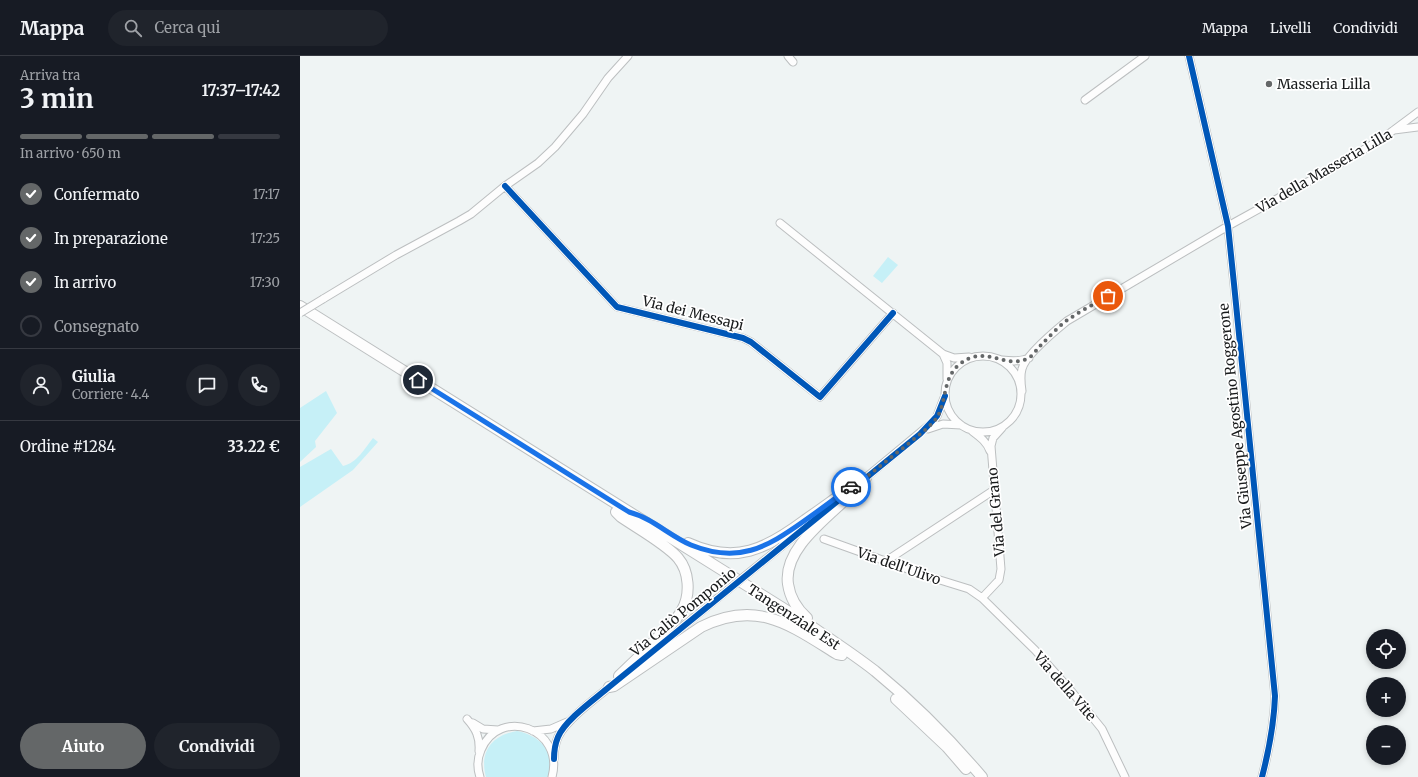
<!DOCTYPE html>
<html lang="it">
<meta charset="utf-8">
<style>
:root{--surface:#171b24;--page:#20242c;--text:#f1f3f6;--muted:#9ea1a6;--line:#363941;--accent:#646768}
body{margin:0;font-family:Merriweather,serif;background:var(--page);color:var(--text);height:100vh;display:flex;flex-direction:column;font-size:15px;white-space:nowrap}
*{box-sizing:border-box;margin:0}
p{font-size:13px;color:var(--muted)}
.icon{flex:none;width:22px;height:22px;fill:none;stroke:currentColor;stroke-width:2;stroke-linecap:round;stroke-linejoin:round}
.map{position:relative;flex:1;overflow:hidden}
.sheet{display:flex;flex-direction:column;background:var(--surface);width:300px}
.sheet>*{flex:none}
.fabs{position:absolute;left:1066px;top:573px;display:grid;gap:8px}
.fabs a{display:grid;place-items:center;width:40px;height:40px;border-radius:50%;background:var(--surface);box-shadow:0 2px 6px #0003;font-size:20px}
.pin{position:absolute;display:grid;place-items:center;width:34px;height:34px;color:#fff;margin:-17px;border:2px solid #fff;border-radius:50%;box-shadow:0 1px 4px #0007}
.courier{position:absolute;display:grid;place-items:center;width:40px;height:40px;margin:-20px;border:3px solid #1a73e8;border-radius:50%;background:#fff;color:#222;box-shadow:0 1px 5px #0007}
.summary em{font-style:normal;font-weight:700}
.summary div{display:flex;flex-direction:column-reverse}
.summary{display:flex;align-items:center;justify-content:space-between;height:68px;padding:0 20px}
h1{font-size:26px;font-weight:700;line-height:30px}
.bar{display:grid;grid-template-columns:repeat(4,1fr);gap:6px 4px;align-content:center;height:48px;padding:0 20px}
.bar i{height:5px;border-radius:3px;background:var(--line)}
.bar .current{background:var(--accent)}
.bar p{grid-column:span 4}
.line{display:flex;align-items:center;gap:10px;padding:0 20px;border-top:1px solid var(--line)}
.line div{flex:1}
.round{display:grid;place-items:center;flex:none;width:42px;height:42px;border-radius:21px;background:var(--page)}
ol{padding:0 20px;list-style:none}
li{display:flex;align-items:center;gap:12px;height:44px}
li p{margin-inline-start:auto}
li .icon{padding:4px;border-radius:50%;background:var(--accent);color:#fff;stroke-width:4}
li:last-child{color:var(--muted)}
li i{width:22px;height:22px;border:2px solid var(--line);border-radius:50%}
.button{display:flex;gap:8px;margin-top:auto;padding:8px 20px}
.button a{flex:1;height:46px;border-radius:24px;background:var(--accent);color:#fff;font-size:16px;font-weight:700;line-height:46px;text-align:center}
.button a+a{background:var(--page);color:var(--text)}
header{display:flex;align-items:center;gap:24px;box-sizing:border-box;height:56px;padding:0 20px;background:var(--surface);border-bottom:1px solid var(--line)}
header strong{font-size:19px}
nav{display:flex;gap:22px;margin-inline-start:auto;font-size:14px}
.search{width:280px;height:36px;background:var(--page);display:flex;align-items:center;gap:10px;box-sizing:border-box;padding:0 14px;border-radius:22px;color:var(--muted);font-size:15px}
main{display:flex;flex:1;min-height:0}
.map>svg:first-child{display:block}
.green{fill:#c6f0f7}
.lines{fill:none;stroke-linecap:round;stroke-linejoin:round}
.minor-casing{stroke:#bcbfc0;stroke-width:9}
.highway-casing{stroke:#bcbfc0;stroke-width:12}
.minor{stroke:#fdfdfd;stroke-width:7}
.highway{stroke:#fdfdfd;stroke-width:10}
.minor-bridge-casing{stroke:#bcbfc0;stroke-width:9;stroke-linecap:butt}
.minor-bridge{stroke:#fdfdfd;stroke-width:7}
.cycleway-casing{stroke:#fff;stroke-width:8}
.cycleway{stroke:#0057b8;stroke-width:6}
.done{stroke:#646768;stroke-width:4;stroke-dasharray:0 7.2}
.route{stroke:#1a73e8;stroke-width:5}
.poi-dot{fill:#646768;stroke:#fff;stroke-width:1.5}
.labels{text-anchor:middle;stroke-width:3.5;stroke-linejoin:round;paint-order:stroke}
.poi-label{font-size:14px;fill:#191b1c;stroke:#fff;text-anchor:start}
.street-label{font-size:14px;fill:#191b1c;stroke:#fff}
</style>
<header>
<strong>Mappa</strong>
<div class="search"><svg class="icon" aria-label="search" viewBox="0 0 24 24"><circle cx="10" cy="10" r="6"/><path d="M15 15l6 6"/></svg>Cerca qui</div>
<nav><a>Mappa</a><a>Livelli</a><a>Condividi</a></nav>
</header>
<main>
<section class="sheet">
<div class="summary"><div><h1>3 min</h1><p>Arriva tra</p></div><em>17:37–17:42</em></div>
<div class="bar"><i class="current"></i><i class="current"></i><i class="current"></i><i></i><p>In arrivo · 650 m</p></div>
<ol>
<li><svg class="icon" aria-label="check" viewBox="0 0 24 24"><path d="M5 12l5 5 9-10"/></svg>Confermato<p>17:17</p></li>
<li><svg class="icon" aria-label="check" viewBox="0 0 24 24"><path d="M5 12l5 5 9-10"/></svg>In preparazione<p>17:25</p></li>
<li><svg class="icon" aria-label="check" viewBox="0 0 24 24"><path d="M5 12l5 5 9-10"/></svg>In arrivo<p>17:30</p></li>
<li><i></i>Consegnato</li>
</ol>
<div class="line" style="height:72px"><a class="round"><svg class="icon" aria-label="person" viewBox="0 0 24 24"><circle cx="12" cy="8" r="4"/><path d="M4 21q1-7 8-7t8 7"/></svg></a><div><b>Giulia</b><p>Corriere · 4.4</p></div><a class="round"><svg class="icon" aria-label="chat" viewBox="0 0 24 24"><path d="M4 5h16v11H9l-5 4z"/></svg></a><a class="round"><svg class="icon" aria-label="phone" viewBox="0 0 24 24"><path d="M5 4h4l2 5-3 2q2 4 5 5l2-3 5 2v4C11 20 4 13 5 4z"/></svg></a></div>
<div class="line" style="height:52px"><div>Ordine #1284</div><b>33.22 €</b></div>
<div class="button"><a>Aiuto</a><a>Condividi</a></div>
</section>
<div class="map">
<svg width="1118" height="721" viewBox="0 0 1118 721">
<rect width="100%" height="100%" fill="#eff4f4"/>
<path class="green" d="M588,201l10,8 -16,18 -9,-7z
M26,335l11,22 -22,28 1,6 -16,15v-54z
M73,382l5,4 -25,28 -53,37v-40l31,-18 12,17c14,-3 22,-18 30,-28z
M217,675c24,5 39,21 31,46h-62c-7,-25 6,-42 31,-46z"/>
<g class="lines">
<g class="minor-casing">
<path id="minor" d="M488,0l5,6
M889,0l39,170 6,58 41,412c-1,28 -6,54 -13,81
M785,44l60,-44
M1094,74l24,-3
M205,130l112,121 126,31 8,4 69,55 73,-84
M480,167l163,131 11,4 15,-1
M23,243l73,-44 63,-34 12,-7 34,-28 33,-23 17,-16 28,-33 25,-36 20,-22
M643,298l4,9v16
M645 338a38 38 0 1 1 76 0a38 38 0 1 1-76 0Z
M702,304c9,1 19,2 27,-2
M722,335c-1,-7 -2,-15 0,-22 3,-13 34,-39 45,-48l161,-95 103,-57 52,-31 35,-26
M628,373l15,-5 18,1
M672,375c8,6 15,11 18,20
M563,424l71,-59 3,-5 7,-18
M524,483l103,37 42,13 13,9 53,52 37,42 30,37 23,48
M482,490l39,-32
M586,505l108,-71
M682,542l17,-18 2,-11 -10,-123 2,-8 9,-10
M337,608l66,-54
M167,663c9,10 13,18 12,32
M173,667l10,6 15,1
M233,675l18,-2 16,-7
M254,703c0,-8 1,-15 4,-22 8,-17 39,-40 54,-52
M180,721c-3,-9 -3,-18 1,-27 18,-44 84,-22 71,27"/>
</g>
<g class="highway-casing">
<path id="highway" d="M0,250l502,314c25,17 50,33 73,51 39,32 74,67 107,106
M316,456l5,5c16,11 45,27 57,41 11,13 13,36 4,52 -5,10 -14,17 -22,25 -13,14 -27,28 -41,41
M388,487c48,22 78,6 117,-23 16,-11 32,-23 48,-34l6,-3
M507,562c-10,-9 -17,-20 -19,-34 -6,-42 56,-76 78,-106
M309,631l5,-1 87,-59c56,-28 89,-2 136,27l5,1
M596,643l51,48 19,22"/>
</g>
<use href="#minor" class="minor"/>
<use href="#highway" class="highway"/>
<g class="minor-bridge-casing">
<path id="minor-bridge" d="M0,257l23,-14
M403,554l79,-64"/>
</g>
<use href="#minor-bridge" class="minor-bridge"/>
<g class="cycleway-casing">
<path id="cycleway" d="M889,0l39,170 6,58 41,412c-1,28 -6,54 -13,81
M205,130l112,121 126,31 8,4 69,55 73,-84
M254,703c0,-8 1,-15 4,-22 7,-17 37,-38 51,-50l311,-253 17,-18 8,-20"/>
</g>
<use href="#cycleway" class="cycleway"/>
</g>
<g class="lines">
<path class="done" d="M551,431c20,-12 37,-28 56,-42 10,-9 24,-18 31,-29 9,-18 5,-39 22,-52 25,-20 44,5 67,-5 5,-2 9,-9 13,-13 8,-8 17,-18 26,-25 13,-9 28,-17 42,-25"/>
<path class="route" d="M118,324l211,132c23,6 41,24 62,33 47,19 75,3 113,-24 16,-11 31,-23 47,-34"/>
</g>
<circle class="poi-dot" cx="969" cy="28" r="4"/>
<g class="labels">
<g class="poi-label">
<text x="977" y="33">Masseria Lilla</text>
</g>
<g class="street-label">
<text transform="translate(1024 115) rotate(-30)" y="5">Via della Masseria Lilla</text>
<text transform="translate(393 257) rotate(14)" y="5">Via dei Messapi</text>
<text transform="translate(935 360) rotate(-96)" y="5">Via Giuseppe Agostino Roggerone</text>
<text transform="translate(696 456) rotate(-95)" y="5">Via del Grano</text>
<text transform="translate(599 510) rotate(19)" y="5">Via dell'Ulivo</text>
<text transform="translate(383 556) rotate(-39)" y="5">Via Caliò Pomponio</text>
<text transform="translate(494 561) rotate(33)" y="5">Tangenziale Est</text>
<text transform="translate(765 630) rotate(49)" y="5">Via della Vite</text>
</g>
</g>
</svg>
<div class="fabs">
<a><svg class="icon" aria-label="locate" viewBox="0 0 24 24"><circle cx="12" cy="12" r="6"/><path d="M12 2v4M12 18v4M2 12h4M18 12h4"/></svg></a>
<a>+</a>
<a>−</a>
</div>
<div class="pin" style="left:808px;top:240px;background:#ea580c"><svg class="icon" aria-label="bag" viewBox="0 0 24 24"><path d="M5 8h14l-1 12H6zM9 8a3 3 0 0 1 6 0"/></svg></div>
<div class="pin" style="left:118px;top:324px;background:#1f2937"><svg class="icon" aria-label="home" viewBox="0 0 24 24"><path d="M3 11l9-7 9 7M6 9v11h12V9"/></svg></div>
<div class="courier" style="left:551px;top:431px"><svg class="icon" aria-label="car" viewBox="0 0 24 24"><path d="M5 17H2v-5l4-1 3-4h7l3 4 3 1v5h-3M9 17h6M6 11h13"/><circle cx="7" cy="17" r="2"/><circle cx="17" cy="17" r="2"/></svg></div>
</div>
</main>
